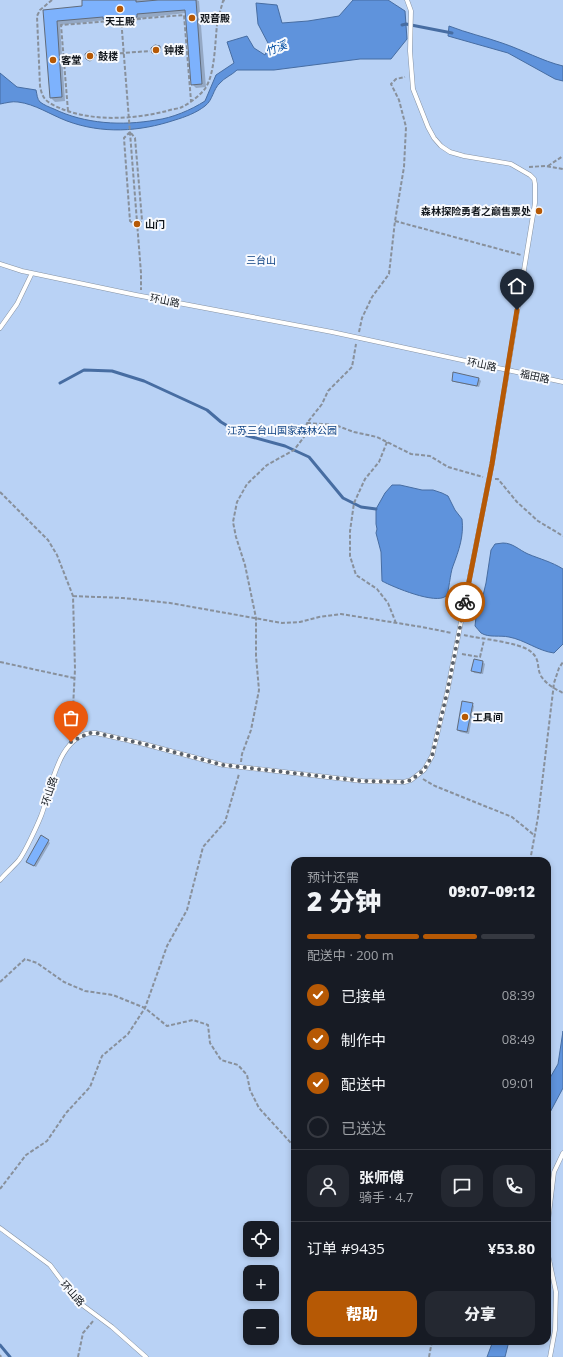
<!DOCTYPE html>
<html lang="zh">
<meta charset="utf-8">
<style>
:root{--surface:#171b24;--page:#242831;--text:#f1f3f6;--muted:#9ea1a6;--line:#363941;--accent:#b65905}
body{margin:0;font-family:"Open Sans","Noto Sans SC",sans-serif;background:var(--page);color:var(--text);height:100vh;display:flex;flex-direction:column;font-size:15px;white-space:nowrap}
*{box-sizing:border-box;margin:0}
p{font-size:13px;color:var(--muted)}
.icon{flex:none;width:22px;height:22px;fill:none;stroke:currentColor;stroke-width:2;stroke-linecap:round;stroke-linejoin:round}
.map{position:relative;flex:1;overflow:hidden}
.panel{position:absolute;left:291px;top:857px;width:260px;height:488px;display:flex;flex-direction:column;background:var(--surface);border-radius:12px;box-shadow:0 2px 6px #0003}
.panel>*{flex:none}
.tools{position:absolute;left:243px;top:1221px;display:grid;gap:8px}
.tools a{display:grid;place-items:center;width:36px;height:36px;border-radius:8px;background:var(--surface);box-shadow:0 2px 6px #0003;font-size:20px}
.pin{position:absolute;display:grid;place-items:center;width:34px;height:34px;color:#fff;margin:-41px -17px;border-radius:50% 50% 50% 0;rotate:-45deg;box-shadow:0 0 4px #0007}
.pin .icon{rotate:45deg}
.courier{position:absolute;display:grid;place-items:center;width:40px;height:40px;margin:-20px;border:3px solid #b65905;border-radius:50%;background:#fff;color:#222;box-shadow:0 1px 5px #0007}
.head em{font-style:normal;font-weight:800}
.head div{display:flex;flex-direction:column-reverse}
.head{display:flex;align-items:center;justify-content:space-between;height:68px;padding:0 16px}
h1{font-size:26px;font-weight:800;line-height:30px}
.bar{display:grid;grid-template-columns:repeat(4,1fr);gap:6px 4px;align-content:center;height:48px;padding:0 16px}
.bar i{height:5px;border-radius:3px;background:var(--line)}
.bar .on{background:var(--accent)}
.bar p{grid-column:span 4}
.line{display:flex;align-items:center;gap:10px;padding:0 16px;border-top:1px solid var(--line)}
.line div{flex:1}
.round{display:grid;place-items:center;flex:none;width:42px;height:42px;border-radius:12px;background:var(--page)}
ol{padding:0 16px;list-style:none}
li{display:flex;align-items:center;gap:12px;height:44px}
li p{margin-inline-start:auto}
li .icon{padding:4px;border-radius:50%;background:var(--accent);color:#fff;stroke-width:4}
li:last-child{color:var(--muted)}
li i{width:22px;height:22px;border:2px solid var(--line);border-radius:50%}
.button{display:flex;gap:8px;margin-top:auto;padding:8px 16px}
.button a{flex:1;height:46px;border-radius:12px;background:var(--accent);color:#fff;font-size:16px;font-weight:800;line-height:46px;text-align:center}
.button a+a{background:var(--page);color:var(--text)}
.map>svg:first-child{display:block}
.green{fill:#b9d2f5;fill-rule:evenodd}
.water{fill:#5f93dc;stroke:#476da2}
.shadow{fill:#0003}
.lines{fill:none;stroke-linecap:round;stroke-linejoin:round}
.stream{stroke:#476da2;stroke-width:3}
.building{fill:#7db2fd;stroke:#606b7b}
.service-casing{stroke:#8793a3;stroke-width:5}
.path{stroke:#88909b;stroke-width:2;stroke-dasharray:4 2;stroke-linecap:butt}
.service{stroke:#fff;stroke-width:4}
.done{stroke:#5a616a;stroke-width:4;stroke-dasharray:0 7.2}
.route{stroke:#b65905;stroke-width:5}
.poi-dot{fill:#b65905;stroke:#f8fafe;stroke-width:1.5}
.labels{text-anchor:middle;stroke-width:4;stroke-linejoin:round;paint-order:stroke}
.poi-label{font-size:10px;font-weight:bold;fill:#10151b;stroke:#f8fafe;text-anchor:start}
.park-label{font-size:10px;fill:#0d4183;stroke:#f8fafe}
.street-label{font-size:10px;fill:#10151b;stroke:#f8fafe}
.water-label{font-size:11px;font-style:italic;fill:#024ea3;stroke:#f8fafe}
</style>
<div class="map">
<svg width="563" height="1357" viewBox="0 0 563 1357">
<rect width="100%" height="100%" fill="#e4eefc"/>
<path class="green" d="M0,0h563v1357h-563zM295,861h252v480h-252zM250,1228h22v22h-22zM250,1272h22v22h-22zM250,1316h22v22h-22z"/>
<path class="water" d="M353,0h35l17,11 2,28 -16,20h-31l-86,11h-37c-5,5 -13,8 -17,13 -7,6 -7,17 -15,23 -9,7 -20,11 -30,14 -36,12 -73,14 -108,1 -16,-6 -32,-17 -49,-19 -6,-1 -12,1 -18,2v-31l17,14 19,3c1,4 1,9 4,12 4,3 9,5 14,7 31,15 68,17 102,11 16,-2 35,-10 49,-19l11,-26 18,-12 -7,-21 20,-6 7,12 11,7 4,-10 -11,-21 -2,-21 21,2 5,18 26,-2 31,-5z
M449,26c18,7 36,11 53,17 21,7 40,18 61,23v15l-8,-2 -47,-26 -60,-17z
M392,485h8l22,5h11l9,3 6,3 7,14 7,9c2,17 -3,31 -9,47 -3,7 -4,27 -7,30 -10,9 -53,-9 -64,-15l-1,-29 -5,-19 1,-4 -1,-5v-15l9,-16z
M503,543c10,0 16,7 25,11 12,5 24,8 35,15v75l-9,9c-16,-2 -29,-13 -45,-16 -9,-2 -20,1 -28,-4 -2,-2 -4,-5 -6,-7l1,-9 4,-9 6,-25 5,-33 4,-6z
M563,1031v57l-16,30v-35l11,-19z
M493,1341h16l-4,16h-18z"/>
<path class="shadow" d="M83,0h13v3l41,-3h60l2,1 7,86 -10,1 -4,-4 -6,-71 -45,5v2l-33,3 -2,-3 -46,5 5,76 -10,1 -4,-4 -7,-87 39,-4z
M478,378l3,3 -2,6 -24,-5 -2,-2z
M483,662l2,2 -2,10 -9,-1 -2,-3z
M472,704l2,2 -5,28 -9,-2 -2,-2z
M48,841l2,2 -14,24 -6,-3z"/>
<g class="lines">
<path class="stream" d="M402,25l4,-1 46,9
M60,383l24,-13 28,1 32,10 63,29 14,12 20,12 44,12 24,11 34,41 18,9 15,2
M0,1345l10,12"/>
</g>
<path class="building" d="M82,0h54v2l22,-2h38l6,84 -11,1 -6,-75 -48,4v3l-34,2v-2l-46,4 5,76 -12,1 -7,-88 39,-4z
M155,45l5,1v5l-3,3 -5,-1 -1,-5z
M89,51l5,2v5l-4,3 -4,-2 -1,-5z
M453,372l26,6 -2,8 -25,-5z
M474,659l9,2 -2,12 -10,-2z
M462,701l11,2 -6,29 -10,-2z
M41,835l8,5 -15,26 -8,-4z"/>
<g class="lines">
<g class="service-casing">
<path id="service" d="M0,264l22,7 114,24 196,37 231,50
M0,328l17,-24 15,-31
M0,880c6,-7 13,-13 19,-20 6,-8 18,-34 22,-44 10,-25 17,-85 55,-83l48,11 79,21 139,16 42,1 7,-2 13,-10 8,-14 15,-63 45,-229 43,-261v-19l-1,-5 -4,-4 -19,-11 -47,-8 -14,-4 -9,-6 -7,-8 -6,-11 -15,-38 -3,-38 1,-40 -4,-11
M0,1228l50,37 27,36 35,26 34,30
M547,1230l7,-58 9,-19
M547,1250l9,42 -1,38 -5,27"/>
</g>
<path class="path" d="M52,0l-12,10 -3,6 3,70c1,5 2,10 6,14 4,4 11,7 16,9 33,13 72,10 105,2 5,-2 11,-2 15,-4 8,-4 16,-10 22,-17 11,-13 11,-48 13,-65 1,-8 4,-16 6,-24l2,-1
M121,18l20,255v17
M96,55l54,-4
M68,111l-7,-86 123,-10 7,86
M130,132l-6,6 6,83 7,5
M131,133l4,5 7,82 -4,5
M548,166l15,-10
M529,167l16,-1 18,3
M395,221l126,34
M359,332l3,-14 10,-21 17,-23 6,-53 9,-54 2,-40 -7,-27 -8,-16 5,-5 9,-2
M307,423l28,2 19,7 23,5 34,17 19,2 18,11 35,10
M387,442l-8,20 -14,17 -11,24 -4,28v25l6,19 21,14 11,14 8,20
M495,479h3l19,23 21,19 25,15
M0,492l48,48 9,15 16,41 2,73 -2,39 2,24
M73,596l50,2 47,5 112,20 18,-1 19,-5 22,-3 81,13 30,6
M464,635c17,4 54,7 66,16 11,8 6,16 11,25 5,8 14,13 22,17
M462,654l18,3 4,-17
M0,662l74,16
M241,762l1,-8 9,-24 8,-40 -3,-34v-38l-11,-53 -9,-28 -3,-15 4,-20 10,-18 20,-19 27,-15 10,-13 3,-14 15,-19 6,-13 24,-24 4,-23
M423,779l12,7 77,31 22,18
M530,861l8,-44 16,-134 5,-15 4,-6
M0,982l25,-23 12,4 27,19 21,9 28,4 32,13 22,18 26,-6 15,5 2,18 11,17 17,5 9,10 3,15 9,18 32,35h4
M0,1189l26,-34 21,-14 19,-28 24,-26 12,-31 26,-22 17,-26 22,-62 20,-36 16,-63 22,-25 14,-48
M0,1355l1,2
M78,1357l5,-24 11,-13
M429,1357l3,-16"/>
<use href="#service" class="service"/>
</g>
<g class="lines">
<path class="done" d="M71,742l18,-9h7l48,11 79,21 139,16 42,1 7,-2 13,-10 8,-14 15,-63 18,-91"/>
<path class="route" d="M465,602l27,-138 25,-154"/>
</g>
<g class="poi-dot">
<circle cx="120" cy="9" r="4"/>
<circle cx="192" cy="18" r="4"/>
<circle cx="156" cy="50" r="4"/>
<circle cx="90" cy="56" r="4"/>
<circle cx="53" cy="60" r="4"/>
<circle cx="539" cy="211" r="4"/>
<circle cx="137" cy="224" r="4"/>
<circle cx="465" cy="717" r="4"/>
</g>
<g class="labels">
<g class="poi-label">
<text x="200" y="22">观音殿</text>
<text x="120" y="25" text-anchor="middle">天王殿</text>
<text x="164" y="54">钟楼</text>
<text x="98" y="60">鼓楼</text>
<text x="61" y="64">客堂</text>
<text x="531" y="215" text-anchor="end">森林探险勇者之巅售票处</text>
<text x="145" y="228">山门</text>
<text x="473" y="721">工具间</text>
</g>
<g class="park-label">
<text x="261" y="264">三台山</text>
<text x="282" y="434">江苏三台山国家森林公园</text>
</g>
<g class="street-label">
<text transform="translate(165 300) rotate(11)" y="4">环山路</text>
<text transform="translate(482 364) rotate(12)" y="4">环山路</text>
<text transform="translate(535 376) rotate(12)" y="4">福田路</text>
<text transform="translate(49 791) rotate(-72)" y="4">环山路</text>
<text transform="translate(73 1293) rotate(48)" y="4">环山路</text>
</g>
<g class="water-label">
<text transform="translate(276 48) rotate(-21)" y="4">竹溪</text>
</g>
</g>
</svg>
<div class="tools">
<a><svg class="icon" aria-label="locate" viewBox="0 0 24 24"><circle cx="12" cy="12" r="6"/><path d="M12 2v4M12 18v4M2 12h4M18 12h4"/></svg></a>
<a>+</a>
<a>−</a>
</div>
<div class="pin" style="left:71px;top:742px;background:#ea580c"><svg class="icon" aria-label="bag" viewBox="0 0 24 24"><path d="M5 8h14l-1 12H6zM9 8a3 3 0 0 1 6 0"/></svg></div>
<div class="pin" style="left:517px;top:310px;background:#1f2937"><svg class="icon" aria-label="home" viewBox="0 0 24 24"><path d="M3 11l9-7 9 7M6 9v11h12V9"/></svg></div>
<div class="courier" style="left:465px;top:602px"><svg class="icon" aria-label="bike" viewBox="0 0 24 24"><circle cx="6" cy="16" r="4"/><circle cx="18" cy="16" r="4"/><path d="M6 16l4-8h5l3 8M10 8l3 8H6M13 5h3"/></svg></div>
<section class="panel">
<div class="head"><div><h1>2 分钟</h1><p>预计还需</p></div><em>09:07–09:12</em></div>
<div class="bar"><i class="on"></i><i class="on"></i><i class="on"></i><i></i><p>配送中 · 200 m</p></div>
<ol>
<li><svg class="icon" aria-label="check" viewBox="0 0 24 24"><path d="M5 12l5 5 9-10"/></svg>已接单<p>08:39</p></li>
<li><svg class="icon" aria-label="check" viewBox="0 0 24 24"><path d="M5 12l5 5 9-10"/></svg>制作中<p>08:49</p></li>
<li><svg class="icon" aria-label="check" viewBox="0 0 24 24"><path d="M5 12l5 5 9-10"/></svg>配送中<p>09:01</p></li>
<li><i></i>已送达</li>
</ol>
<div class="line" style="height:72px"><a class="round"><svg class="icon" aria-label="person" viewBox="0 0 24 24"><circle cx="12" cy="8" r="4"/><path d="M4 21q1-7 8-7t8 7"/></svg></a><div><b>张师傅</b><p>骑手 · 4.7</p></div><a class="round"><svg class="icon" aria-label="chat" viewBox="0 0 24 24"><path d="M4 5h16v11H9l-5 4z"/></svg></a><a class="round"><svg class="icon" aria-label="phone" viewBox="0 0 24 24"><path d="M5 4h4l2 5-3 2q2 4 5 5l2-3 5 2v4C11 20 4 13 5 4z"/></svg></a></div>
<div class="line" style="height:52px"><div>订单 #9435</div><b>¥53.80</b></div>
<div class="button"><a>帮助</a><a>分享</a></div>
</section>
</div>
